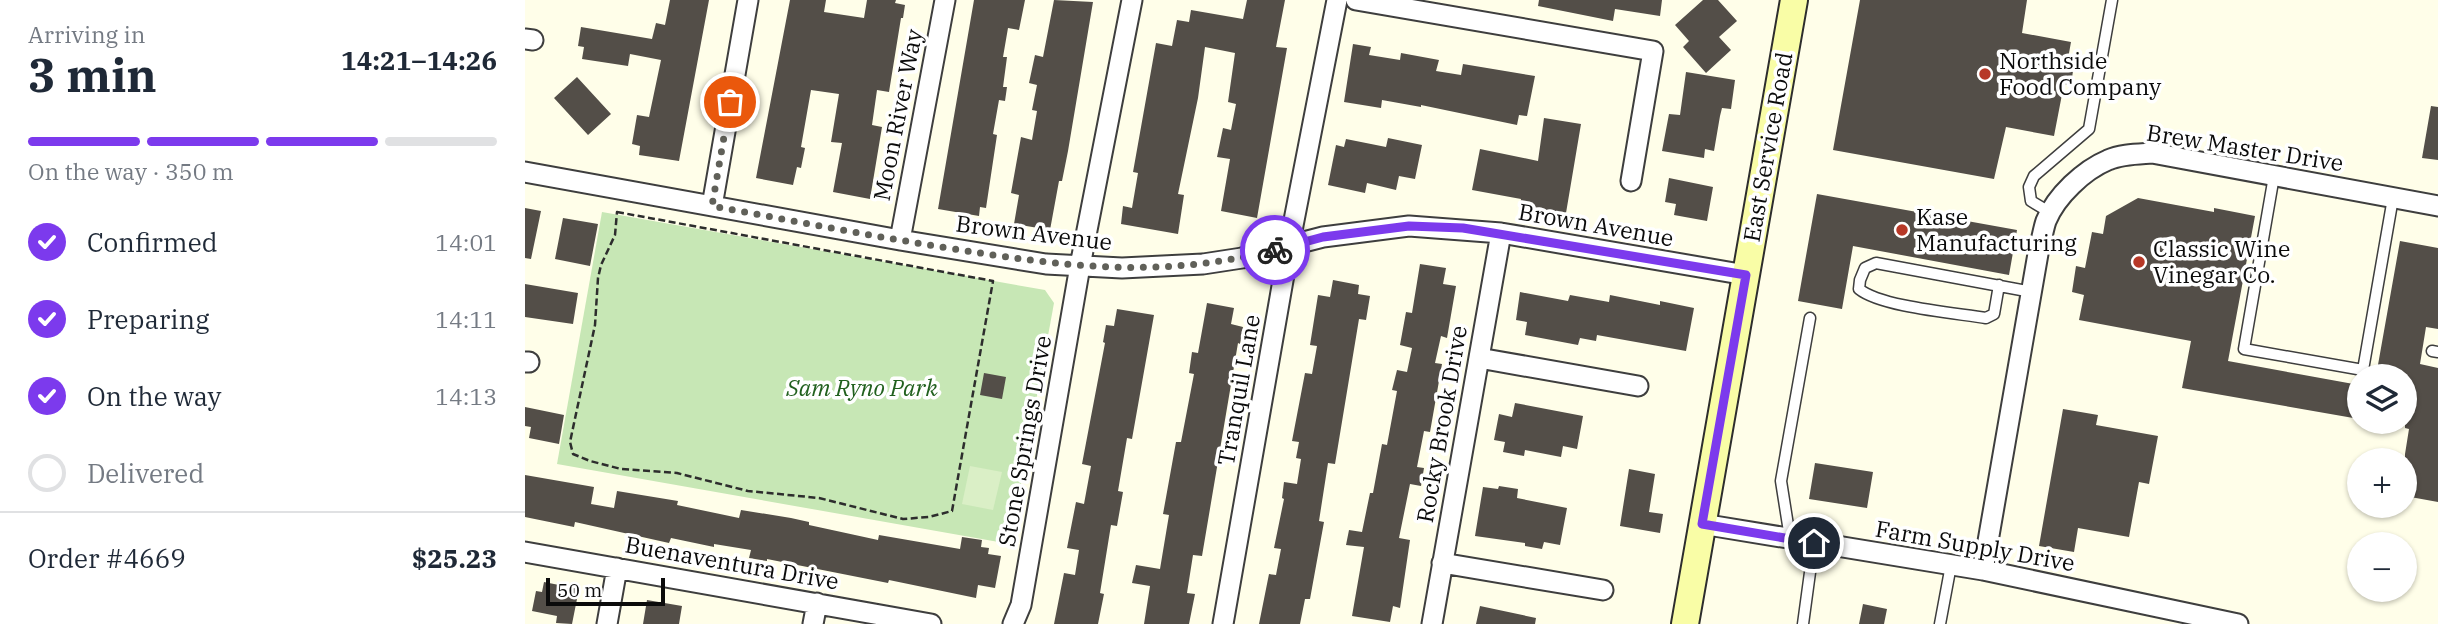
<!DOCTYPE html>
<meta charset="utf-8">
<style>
:root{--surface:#fff;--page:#f6f6f7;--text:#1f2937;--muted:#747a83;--line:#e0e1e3;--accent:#7c3aed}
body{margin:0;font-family:"IBM Plex Serif",serif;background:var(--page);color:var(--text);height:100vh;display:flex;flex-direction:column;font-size:26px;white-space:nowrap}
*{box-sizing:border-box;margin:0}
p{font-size:23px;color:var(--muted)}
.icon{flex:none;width:38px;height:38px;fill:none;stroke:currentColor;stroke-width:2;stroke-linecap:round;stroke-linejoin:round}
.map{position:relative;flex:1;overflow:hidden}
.panel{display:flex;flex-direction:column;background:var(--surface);width:525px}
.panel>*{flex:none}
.fabs{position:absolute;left:1822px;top:364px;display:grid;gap:14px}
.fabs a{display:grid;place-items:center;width:70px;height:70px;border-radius:50%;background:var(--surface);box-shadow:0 2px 5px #0004;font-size:35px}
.scale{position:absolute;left:21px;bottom:18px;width:119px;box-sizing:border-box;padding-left:7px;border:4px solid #0b0b0b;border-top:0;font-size:19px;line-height:24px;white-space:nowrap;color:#0b0b0b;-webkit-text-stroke:5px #fff;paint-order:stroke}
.pin{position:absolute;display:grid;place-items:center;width:60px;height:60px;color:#fff;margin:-30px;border:4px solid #fff;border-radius:50%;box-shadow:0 2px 7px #0007}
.courier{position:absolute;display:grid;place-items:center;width:70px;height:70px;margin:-35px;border:5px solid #7c3aed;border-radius:50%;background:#fff;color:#222;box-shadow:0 2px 9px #0007}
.overview em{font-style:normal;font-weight:700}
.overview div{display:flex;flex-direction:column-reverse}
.overview{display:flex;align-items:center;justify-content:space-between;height:119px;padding:0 28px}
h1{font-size:46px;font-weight:700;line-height:52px}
.bar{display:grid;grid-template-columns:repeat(4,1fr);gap:10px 7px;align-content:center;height:84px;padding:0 28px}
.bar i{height:9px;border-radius:5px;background:var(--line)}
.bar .current{background:var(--accent)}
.bar p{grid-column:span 4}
.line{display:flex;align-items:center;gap:18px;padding:0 28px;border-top:2px solid var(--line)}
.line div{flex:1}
ol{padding:0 28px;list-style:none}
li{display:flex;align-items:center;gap:21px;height:77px}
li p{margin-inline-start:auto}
li .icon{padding:7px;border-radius:50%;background:var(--accent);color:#fff;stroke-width:4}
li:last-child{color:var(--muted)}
li i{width:38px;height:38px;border:4px solid var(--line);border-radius:50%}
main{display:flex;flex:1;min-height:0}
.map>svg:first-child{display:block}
.green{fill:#c7e7b5}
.pitch{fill:#daefc6}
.building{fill:#534e48}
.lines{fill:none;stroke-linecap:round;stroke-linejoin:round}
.lane-casing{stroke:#3e3e3e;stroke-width:13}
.street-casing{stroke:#3e3e3e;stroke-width:23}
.secondary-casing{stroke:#2d2d2d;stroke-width:30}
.path{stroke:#2d2d2d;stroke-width:2.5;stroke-dasharray:7 3.5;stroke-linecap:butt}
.lane{stroke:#fff;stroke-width:10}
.street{stroke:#fff;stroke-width:19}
.secondary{stroke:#f9fda6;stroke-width:26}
.done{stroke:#606059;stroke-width:7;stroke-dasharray:0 12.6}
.route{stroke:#7c3aed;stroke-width:9}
.poi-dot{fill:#b73827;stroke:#fff;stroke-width:2.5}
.labels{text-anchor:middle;stroke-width:7;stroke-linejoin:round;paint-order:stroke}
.poi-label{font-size:23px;fill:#0b0b0b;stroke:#fff;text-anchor:start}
.street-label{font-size:23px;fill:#0b0b0b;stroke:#fff}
.park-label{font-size:23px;font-style:italic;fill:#21601e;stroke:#fff}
</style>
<main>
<section class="panel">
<div class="overview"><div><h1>3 min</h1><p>Arriving in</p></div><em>14:21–14:26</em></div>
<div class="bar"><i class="current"></i><i class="current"></i><i class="current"></i><i></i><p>On the way · 350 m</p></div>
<ol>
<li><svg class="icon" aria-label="check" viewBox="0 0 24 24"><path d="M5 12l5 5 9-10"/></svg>Confirmed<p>14:01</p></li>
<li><svg class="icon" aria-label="check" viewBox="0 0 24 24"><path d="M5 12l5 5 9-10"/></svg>Preparing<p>14:11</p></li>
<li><svg class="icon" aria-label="check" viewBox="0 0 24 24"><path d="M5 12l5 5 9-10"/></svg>On the way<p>14:13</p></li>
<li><i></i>Delivered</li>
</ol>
<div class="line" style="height:91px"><div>Order #4669</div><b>$25.23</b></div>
</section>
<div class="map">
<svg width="1913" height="624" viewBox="0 0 1913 624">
<rect width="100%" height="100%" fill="#fffee9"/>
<path class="green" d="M77,212l443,78 9,13 -44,241 -453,-80z"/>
<path class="pitch" d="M445,466l32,6 -9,38 -31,-6z"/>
<path class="building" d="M145,0h39l-30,161 -40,-6 1,-9 -8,-2 5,-29 12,2 12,-57 -31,-6 -2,12 -46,-7 2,-12 -6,-1 3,-19 71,12 4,-16 9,2z
M265,0h36l-2,12 40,6 3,-18h29l-1,3 10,2 -2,13h-2l-12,74 -12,-2 -5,35 10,2 -12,72 -37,-7 9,-49 -11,-1 8,-48 -28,-4 -10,57 4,1 -4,20 -4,-1 -4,18 -37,-7z
M449,0h51l-6,30 -11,-2 -5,29h4l-4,30h4l-2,14 -6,-1 -6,34 4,1 -11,73 -6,-1 -1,9 -41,-7z
M529,0l39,2 -25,149 -6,30h-3l-9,49 -36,-6 5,-29 -8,-2 10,-56 11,3 5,-29 -5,-1 5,-25 -8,-2 6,-28 8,2z
M722,0h38l-9,47 11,1 -30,170 -36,-7 9,-52 -13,-2 6,-29 8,2 5,-26 -8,-2 7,-49 -30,-6 -7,51 -20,96 6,1 -6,39 -57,-10 2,-18 9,2 6,-35 -5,-1 23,-129 16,3 5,-26 12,2 2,-12 52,9z
M1014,0h123l-2,16 -45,-7 -2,12 -75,-15z
M1178,0h15l19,21 -18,16 12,13 -25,23 -23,-26 6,-6 -14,-16z
M1335,0h167l-5,33 49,9 -5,28 7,1 -2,14 -7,-1 -10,52 -48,-9 -12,52 -161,-29z
M828,44l18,3 -2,8 31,5 1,-7 38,7 -3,11 25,4 2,-11 72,12 -8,40 -8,-1 -2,10 -96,-20v2l-39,-7 -1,8 -37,-6z
M1161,72l49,8 -4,29 -9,-1 -2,8 -6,35 -9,-2 -1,9 -42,-7 7,-37 11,1z
M52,77l34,37 -23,21 -34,-37z
M1906,106l7,1v53l-16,-2z
M1019,118l37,6 -15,89 -46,-7 1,-7 -49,-9 8,-41 58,12z
M863,138l34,7 -7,34 -16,-3 -3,14 -29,-7 -2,10 -37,-8 8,-40 8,2 2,-8 40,8z
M1144,178l44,9 -6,34 -33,-6 2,-11 -11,-2z
M1292,194l200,36 -8,45 -156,-29 -11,63 -44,-8z
M1613,198l76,14v-4l41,8 -27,145 131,24v34l-177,-31 9,-47 -112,-21 5,-25 -12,-3 4,-26 9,2 7,-36 11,2 3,-18z
M0,208l16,3 -10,48 -6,-1z
M38,218l35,6 -8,42 -35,-7z
M1875,241l38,7v81l-12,-2 -6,37 18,4v134l-33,-6v-42l4,-25 -4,-1v-52h-29z
M895,264l26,4 -3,16 13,2 -9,52 -6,-2 -6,27 7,1 -12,68 -6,-1 -7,36 7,1 -3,18 -11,-2 -11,54 11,2 -10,68 -7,-2 -3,16 -38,-6 12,-69 -18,-2 3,-15 13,2 8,-39h3l9,-49 5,1 10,-54 -5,-1 5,-20 10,2 5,-24 -12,-3 6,-33 6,1z
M808,280l26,5 -1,9 12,2 -4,24 -7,-1 -24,145 -7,-1 -9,58 5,1 -14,77h-5l-5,25h-41l10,-50 7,1 5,-26 -7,-1 10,-49 -2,-1 2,-16 13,2 4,-25 -5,-1 3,-16 -7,-1 13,-68 7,1 5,-28 -7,-1 8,-50 12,2z
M0,284l53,9 -5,31 -48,-7z
M995,292l48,9 2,-6 39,7 1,-7 50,10v-4l34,7 -8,43 -89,-16 -1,6 -16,-3 -2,7 -53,-10 2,-13 -11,-2z
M682,303l27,5 -3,16 12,3 -3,17 -2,-1 -36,213 -9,-1 -6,38 8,1 -6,30h-45l6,-38 -18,-3 4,-18 24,4 9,-54 -6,-1 13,-72h5l13,-68 -5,-1 3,-21 6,1z
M592,309l37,6 -22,124 -5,-1 -9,53 5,1 -6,34 -6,-1 -11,68 4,1 -6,30h-44l10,-51 11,2 4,-25 -12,-2 9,-46 8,2 7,-38 -9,-2 23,-121 -2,-1 3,-17 8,1z
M459,373l22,4 -4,22 -22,-4z
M990,403l68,13 -6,33 -14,-3 -2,11 -36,-7 -1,6 -21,-4 2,-10 -11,-2 5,-26 13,3z
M0,407l39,8 -5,29 -30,-6 2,-11 -6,-1z
M1538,409l35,6 -2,10 62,11 -9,48 -10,-2 -10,55 -51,-9 -4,24 -35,-6z
M1290,463l58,9 -6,36 -58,-9z
M1104,469l26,5 -6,38 14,2 -3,19 -40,-7z
M0,475l69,12 -3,17 23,4 3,-17 61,10 -1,4 62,13 2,-8 50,8 18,4v3l69,15 1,-5 81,14 2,-12 20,3 -1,7 8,1 -1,6 13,2 -6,32 -17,-3 -2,13 -87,-18 -1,3 -121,-24v2l-18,-3 2,-8 -37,-6v3l-43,-9 -2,5 -94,-21 -1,5 -49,-10z
M974,486l19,3 -1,9 50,10 -7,37 -16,-3 -2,7 -17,-3v-3l-50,-7 8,-49 15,2z
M19,582l35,7 -7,35 -16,-1 1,-7 -25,-5 4,-20 6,1z
M122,600l35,6 -3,18h-36z
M1338,604l24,5 -3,15h-25z
M955,606l56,12 -1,6h-59z"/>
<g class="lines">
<g class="lane-casing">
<path id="lane" d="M1749,176l-30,173 119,21 30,-172
M1526,213l-20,-12 -2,-14 5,-11 55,-47 23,-129
M1474,285l-5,29 -8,4c-30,-5 -105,-11 -127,-29l1,-9 5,-12 11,-5 156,29
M1907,351l6,1
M1265,538l-9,-57 29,-163
M1278,624l11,-81
M1415,624l11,-59"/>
</g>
<g class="street-casing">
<path id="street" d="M831,0l297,51 -22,130
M0,39l8,1
M0,172l375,68 146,24 76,4 81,-4 39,-6 81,-21 86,-11 92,7 245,42
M187,206l36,-206
M375,240l45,-240
M954,358l159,28
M0,362h4
M1177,524l281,46 255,54
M0,552l406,72
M917,563l161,27
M1458,570l56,-322c3,-9 4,-18 7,-27 10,-25 38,-51 62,-61 13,-6 29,-6 44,-7l286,53
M82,624l10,-56
M288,624l4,-21
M488,624l8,-19 59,-339 52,-266
M698,624l66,-378 48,-246
M907,624l69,-391"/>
</g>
<g class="secondary-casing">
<path id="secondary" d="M1160,624l109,-624"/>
</g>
<path class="path" d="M92,212l376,69 -41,230 -23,6 -26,2 -84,-21 -71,-7 -71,-18 -56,-4 -31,-8 -17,-7 -3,-12 25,-117 3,-47 3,-13 14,-30z"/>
<use href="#lane" class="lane"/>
<use href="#street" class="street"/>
<use href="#secondary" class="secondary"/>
</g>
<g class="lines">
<path class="done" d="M205,102l-18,104c77,14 153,29 230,41 119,19 214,33 333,3"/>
<path class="route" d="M750,250l48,-13 86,-11 54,2 283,47 -44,249 112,19"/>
</g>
<g class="poi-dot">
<circle cx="1460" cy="74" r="7"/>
<circle cx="1377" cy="230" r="7"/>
<circle cx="1614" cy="262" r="7"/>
</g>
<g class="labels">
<g class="poi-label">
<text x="1474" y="69">Northside<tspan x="1474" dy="26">Food Company</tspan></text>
<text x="1391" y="225">Kase<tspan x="1391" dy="26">Manufacturing</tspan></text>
<text x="1628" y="257">Classic Wine<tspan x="1628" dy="26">Vinegar Co.</tspan></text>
</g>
<g class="street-label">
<text transform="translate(373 115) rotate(-79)" y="8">Moon River Way</text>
<text transform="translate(1243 147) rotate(-80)" y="8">East Service Road</text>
<text transform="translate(1720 148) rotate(9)" y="8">Brew Master Drive</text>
<text transform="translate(1071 225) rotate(10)" y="8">Brown Avenue</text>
<text transform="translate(509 233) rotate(7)" y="8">Brown Avenue</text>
<text transform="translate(714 390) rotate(-80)" y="8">Tranquil Lane</text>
<text transform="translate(917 424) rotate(-80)" y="8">Rocky Brook Drive</text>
<text transform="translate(500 441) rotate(-80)" y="8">Stone Springs Drive</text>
<text transform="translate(1450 546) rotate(10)" y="8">Farm Supply Drive</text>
<text transform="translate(207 563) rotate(10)" y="8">Buenaventura Drive</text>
</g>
<g class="park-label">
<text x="337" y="396">Sam Ryno Park</text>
</g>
</g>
</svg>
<div class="fabs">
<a><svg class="icon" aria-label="layers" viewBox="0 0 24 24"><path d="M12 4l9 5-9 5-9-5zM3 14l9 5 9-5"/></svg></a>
<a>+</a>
<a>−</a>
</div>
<div class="scale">50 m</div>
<div class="pin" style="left:205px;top:102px;background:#ea580c"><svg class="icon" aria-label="bag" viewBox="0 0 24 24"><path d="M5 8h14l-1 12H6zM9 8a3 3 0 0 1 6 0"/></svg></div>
<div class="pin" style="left:1289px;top:543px;background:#1f2937"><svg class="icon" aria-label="home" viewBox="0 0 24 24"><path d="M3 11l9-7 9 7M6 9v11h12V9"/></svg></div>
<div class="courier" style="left:750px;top:250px"><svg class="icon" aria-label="bike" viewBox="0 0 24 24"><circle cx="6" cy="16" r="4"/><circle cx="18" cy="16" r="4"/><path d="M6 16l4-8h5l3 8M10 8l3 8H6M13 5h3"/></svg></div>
</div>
</main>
